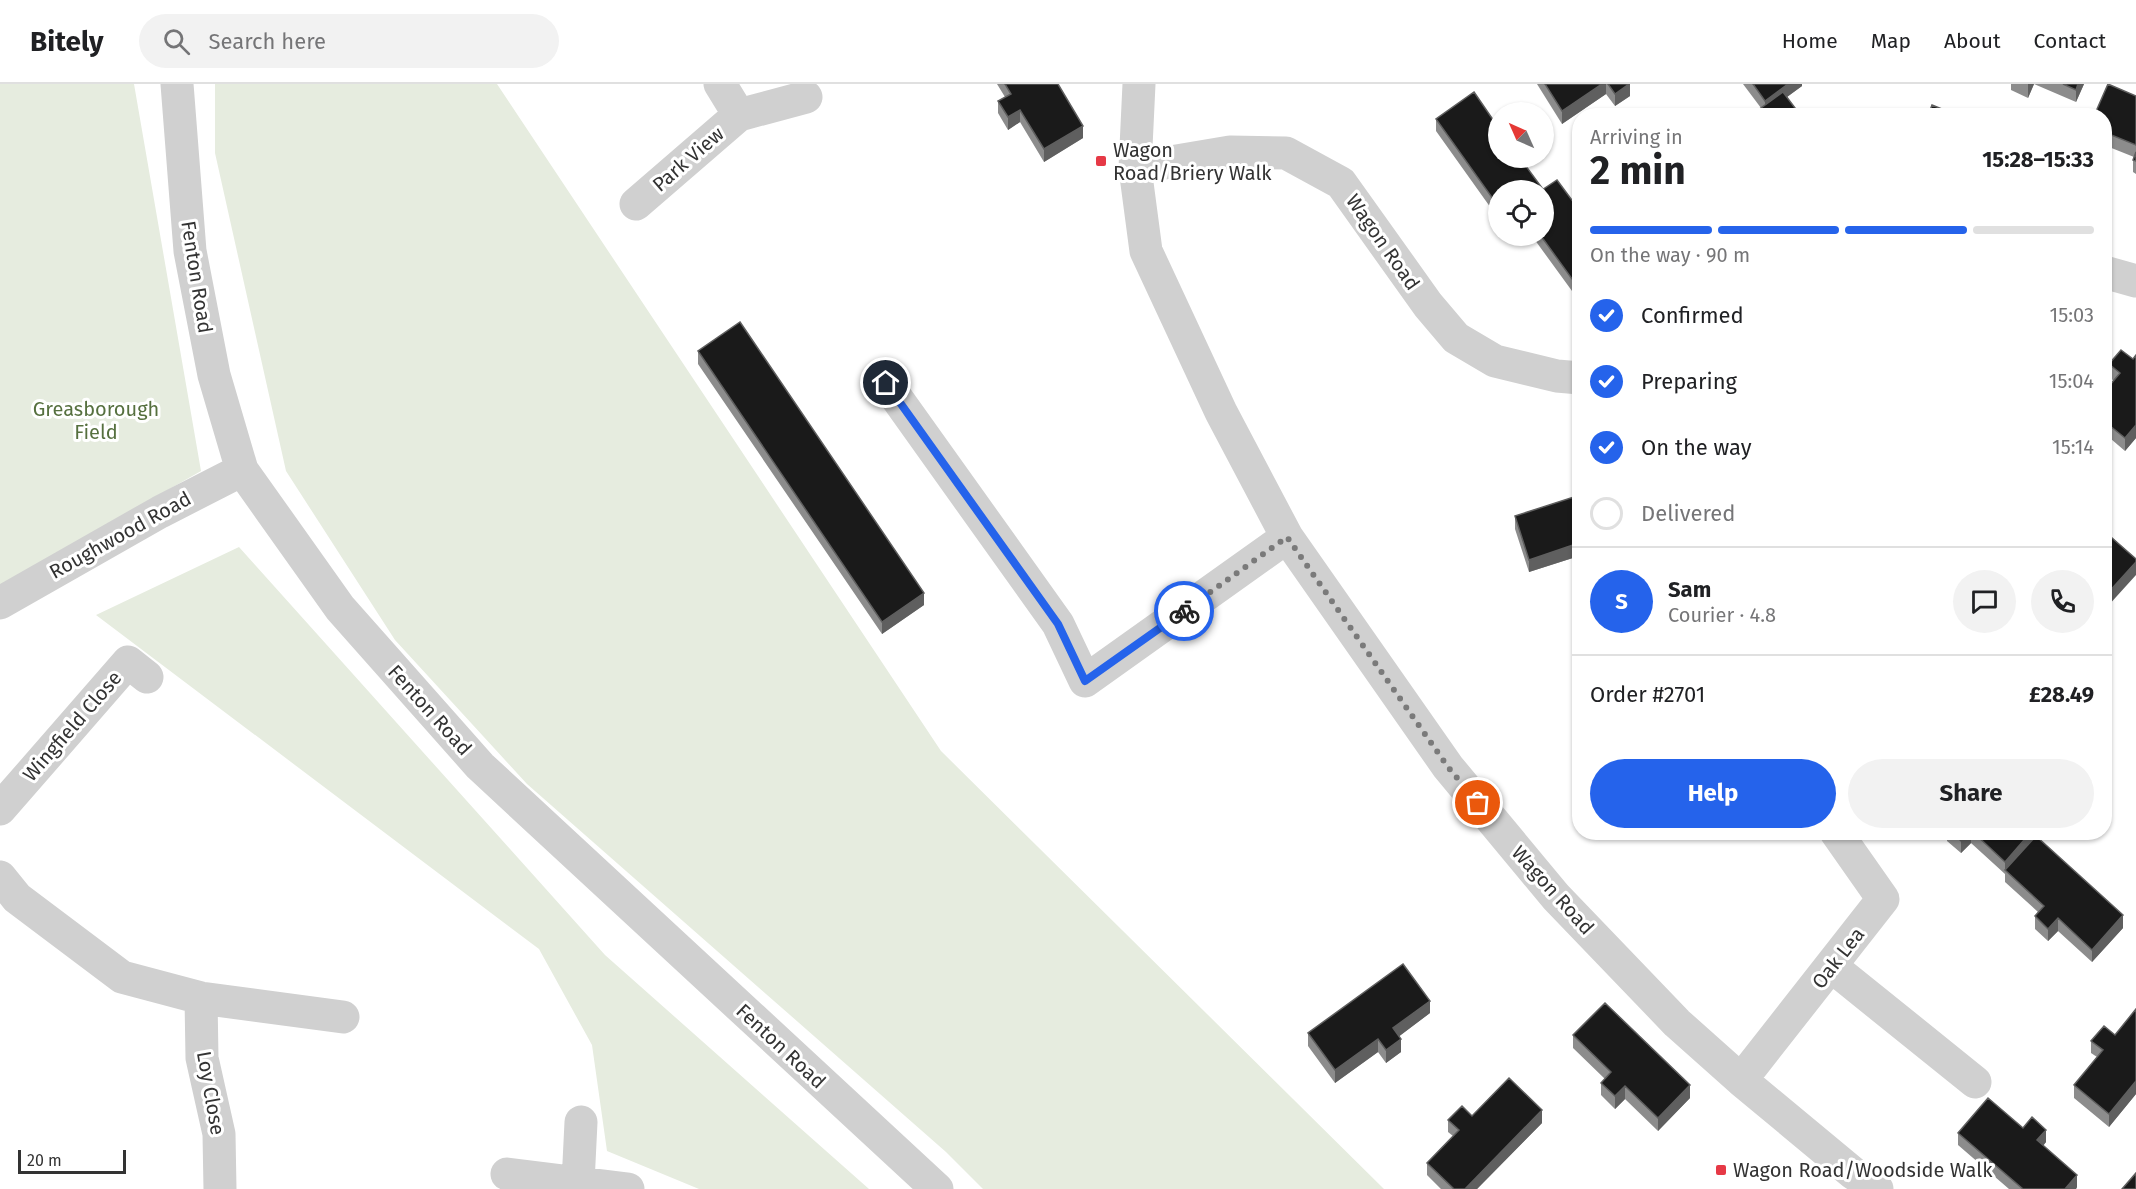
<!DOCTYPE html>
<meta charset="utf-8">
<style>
:root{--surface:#fff;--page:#f2f2f2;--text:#202124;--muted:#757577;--line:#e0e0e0;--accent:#2563eb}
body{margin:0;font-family:"Fira Sans",sans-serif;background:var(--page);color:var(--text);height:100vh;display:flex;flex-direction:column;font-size:22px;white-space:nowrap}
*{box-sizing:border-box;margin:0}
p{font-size:20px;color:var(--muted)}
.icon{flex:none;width:33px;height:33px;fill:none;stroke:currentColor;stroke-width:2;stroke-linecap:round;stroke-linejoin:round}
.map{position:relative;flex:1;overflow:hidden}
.sheet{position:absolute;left:1572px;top:24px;width:540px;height:732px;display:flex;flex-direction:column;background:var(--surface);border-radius:24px;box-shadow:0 2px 4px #0004}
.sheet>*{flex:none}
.needle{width:39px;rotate:315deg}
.controls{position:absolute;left:1488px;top:18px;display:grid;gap:12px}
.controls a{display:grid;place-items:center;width:66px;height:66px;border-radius:50%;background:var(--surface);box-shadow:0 2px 4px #0004;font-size:30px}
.scale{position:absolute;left:18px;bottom:15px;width:108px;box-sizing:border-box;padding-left:6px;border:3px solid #333;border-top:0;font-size:16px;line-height:21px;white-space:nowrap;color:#333;-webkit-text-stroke:4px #fff;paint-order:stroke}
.pin{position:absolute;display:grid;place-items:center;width:51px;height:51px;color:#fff;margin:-26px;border:3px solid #fff;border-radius:50%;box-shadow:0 2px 6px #0007}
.courier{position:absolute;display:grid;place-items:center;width:60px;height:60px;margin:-30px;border:4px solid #2563eb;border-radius:50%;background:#fff;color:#222;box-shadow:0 2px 8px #0007}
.headline em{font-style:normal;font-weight:700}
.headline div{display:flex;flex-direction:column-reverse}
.headline{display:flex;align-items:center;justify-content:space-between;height:102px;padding:0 18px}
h1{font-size:39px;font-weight:700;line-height:45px}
.bar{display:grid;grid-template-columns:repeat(4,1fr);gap:9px 6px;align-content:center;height:72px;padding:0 18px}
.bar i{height:8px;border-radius:4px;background:var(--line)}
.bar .on{background:var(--accent)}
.bar p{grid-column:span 4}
.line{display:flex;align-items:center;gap:15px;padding:0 18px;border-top:2px solid var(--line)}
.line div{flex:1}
.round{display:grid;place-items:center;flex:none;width:63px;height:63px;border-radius:32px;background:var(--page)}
ol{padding:0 18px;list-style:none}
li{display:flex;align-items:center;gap:18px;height:66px}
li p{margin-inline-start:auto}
li .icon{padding:6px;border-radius:50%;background:var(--accent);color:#fff;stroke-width:4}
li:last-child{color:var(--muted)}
li i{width:33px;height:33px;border:3px solid var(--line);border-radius:50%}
.primary-button{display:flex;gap:12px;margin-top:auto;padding:12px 18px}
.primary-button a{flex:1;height:69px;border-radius:36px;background:var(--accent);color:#fff;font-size:24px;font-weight:700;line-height:69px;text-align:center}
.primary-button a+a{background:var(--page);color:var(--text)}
header{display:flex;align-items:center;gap:36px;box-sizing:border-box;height:84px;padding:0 30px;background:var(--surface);border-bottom:2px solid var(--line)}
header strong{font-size:28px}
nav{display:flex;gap:33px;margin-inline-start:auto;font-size:21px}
.search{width:420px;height:54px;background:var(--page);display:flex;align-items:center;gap:15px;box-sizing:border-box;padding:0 21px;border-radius:33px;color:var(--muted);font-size:22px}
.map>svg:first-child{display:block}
.green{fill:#e6ecdf}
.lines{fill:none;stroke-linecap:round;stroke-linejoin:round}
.minor{stroke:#d0d0d0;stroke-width:33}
.wall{fill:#8c8c8c}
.shaded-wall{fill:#5f5f5f}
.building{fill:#1a1a1a;stroke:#5f5f5f;stroke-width:1.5}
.done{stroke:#7a7a7a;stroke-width:6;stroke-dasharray:0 10.8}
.route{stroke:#2563eb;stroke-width:8}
.poi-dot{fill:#e63946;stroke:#fff;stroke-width:2}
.labels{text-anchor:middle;stroke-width:6;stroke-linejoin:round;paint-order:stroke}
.poi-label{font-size:20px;fill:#333;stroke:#fff;text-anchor:start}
.street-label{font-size:20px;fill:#333;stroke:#fff}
.park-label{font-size:20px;fill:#56703f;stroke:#fff}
</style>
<header>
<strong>Bitely</strong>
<div class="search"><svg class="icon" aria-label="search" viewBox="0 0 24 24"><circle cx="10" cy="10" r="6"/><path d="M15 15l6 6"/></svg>Search here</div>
<nav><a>Home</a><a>Map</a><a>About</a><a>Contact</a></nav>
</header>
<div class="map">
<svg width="2136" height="1105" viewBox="0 0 2136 1105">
<rect width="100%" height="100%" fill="#fff"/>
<path class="green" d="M0,0h134l67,387 -201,115z
M215,0h282l444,667 443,438h-401l-37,-37 -419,-368 -132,-144 -109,-169 -71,-318z
M239,463l366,408 264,234h-170l-92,-38 -15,-106 -53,-96 -443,-334z"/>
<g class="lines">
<path class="minor" d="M177,0l13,167 24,124 28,95 98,138 140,158 457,423
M720,0l19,31
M1139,0l-4,84 11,83 75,161 66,125 161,230 108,130 121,126 64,57 112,93 24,16
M1135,84l95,-16 56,1 55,30 87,122 28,33 39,23 62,15 23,2
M636,120l103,-89 67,-18
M2104,188l32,9
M886,299l172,241 27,57 202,-144
M0,519l160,-91 82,-42
M0,725l128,-147 19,15
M0,793l17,21 105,79 79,21 142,19
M1831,882l144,116
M201,914l1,60 17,76 1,55
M1741,996l142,-181 -47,-67
M507,1090l121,15
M578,1099l3,-61"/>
</g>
<path class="wall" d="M997,0h61l25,54 -39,24 -24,-40 -12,8 -10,-17v-12l7,-4z
M1537,0h93v12l-15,10 -9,-12 -44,30z
M1743,0h59v2l-15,11 -26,11z
M2011,0h73l-8,18 -42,-18 -6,14 -17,-8z
M2136,12v78l-3,-2v-12l1,-3 -30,-12v-29z
M1436,35l62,71v28l-62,-87z
M1580,127v91l-48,-66h12z
M698,267l226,254 -42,29 -184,-270z
M2136,271v83l-11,13 -21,-18v-41l10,-11 -5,-4v-13l24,-5z
M1580,411v63l-1,-2 -50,16 -14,-43v-13z
M2104,427l4,16 -3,4 31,28 -29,48 -3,-2z
M1947,748h89v4l87,92 -31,34 -34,-31 -10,10 -13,-12v-13l3,-4 -33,-30v-8l-34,-31 -10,10 -14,-12z
M2136,925v85l-27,33 -35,-29v-13l23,-28 -6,-4v-12l24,-6z
M1430,929l-31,23 2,16 -15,11 -8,-11 -43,31 -27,-37v-13z
M1573,951l117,63 -32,33 -33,-32 -10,10 -14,-14v-12l4,-4 -32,-31z
M1472,1032l70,7 -65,66h-36l-14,-14v-12l26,-27 -5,-4v-12z
M2023,1044l23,14 -3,4 34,41 -1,2h-67l-51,-44v-12z"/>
<path class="shaded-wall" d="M1602,0h4v10l-44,30v-13z
M1629,0h1v12l-15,10v-12z
M1788,0h14v2l-37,27v-12z
M2028,0h6l-6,14z
M2078,0h6l-8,18v-12z
M1020,26v12l-12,8v-13z
M1083,42v12l-39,24v-13z
M2136,341v13l-11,13v-13z
M2108,430v13l-4,4v-13z
M1579,459v13l-50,16v-12z
M2136,478v13l-29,32v-13z
M924,509v12l-42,29v-12z
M1969,748h2v11l-10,10v-12z
M2031,748h5v8l-31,30v4v-12z
M2123,831v13l-31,34v-12z
M2058,834v13l-10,10v-12z
M1430,917v12l-37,28v-13z
M1378,955v13l-43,31v-13z
M1401,955v13l-15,11v-13z
M2136,997v13l-27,33v-13z
M1690,1001v13l-32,33v-13z
M1625,1002v13l-10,10v-13z
M1542,1026v13l-65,66h-12z
M2046,1046v12l-9,11v-13z
M2077,1091v12l-1,2h-11z"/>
<path class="building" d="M1005,0h53l25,42 -39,23 -24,-39 -12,7 -10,-16 13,-7z
M1545,0h57l-40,27z
M1608,0h21l-14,10z
M1753,0h35l-23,17z
M2063,0h15l-2,6z
M2108,0l28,12v49l-32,-13v-16h-10z
M1474,8l24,35v31h22l22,30 -4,2h-40v16l-62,-87z
M1783,8l18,24h-51z
M1932,21l27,11h-31z
M2136,68v9l-3,-1z
M1557,96l23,31v79l-39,-54h3v-46h-2z
M740,238l184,271 -42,29 -184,-271z
M2121,266l12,9 3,-4v70l-11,13 -21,-17v-29l16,-19 -11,-9z
M1580,411v50l-1,-2 -50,17 -14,-44z
M2104,427l4,3 -4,4z
M2104,447l32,28v3l-29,32 -3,-2z
M1952,748h17l-8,9z
M1973,748h58l-26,30z
M2036,752l87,79 -31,35 -34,-32 -10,11 -13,-13 9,-10 -39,-36z
M1403,880l27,37 -37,27 8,11 -15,11 -8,-11 -43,31 -27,-37z
M1605,919l85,82 -32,33 -33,-32 -10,10 -14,-13 10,-11 -38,-37z
M2136,925v72l-27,33 -35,-29 29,-35 -12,-9 13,-15 11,9z
M1509,994l33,32 -77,79h-11l-27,-26 32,-33 -11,-10 14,-14 10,10z
M1988,1014l35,30 9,-11 14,13 -9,10 40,35 -12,14h-42l-65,-56z
M2136,1089v16h-14z"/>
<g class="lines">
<path class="done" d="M1184,527l103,-74 161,230 30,36"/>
<path class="route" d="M886,299l172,241 27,57 99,-70"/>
</g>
<g class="poi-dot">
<rect x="1095" y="71" width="12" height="12" rx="3"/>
<rect x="1715" y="1080" width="12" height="12" rx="3"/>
</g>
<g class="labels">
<g class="poi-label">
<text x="1113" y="73">Wagon<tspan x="1113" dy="23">Road/Briery Walk</tspan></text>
<text x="1733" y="1093">Wagon Road/Woodside Walk</text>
</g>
<g class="street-label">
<text transform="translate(688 75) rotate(-41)" y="7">Park View</text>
<text transform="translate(1383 158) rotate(55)" y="7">Wagon Road</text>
<text transform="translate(197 193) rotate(81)" y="7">Fenton Road</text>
<text transform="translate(120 451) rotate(-29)" y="7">Roughwood Road</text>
<text transform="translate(430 626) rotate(48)" y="7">Fenton Road</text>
<text transform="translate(72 642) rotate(-49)" y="7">Wingfield Close</text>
<text transform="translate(1553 806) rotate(48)" y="7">Wagon Road</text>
<text transform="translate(1838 874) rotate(-52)" y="7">Oak Lea</text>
<text transform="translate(781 962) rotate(43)" y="7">Fenton Road</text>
<text transform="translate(211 1009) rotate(80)" y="7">Loy Close</text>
</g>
<g class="park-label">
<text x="96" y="332">Greasborough<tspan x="96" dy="23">Field</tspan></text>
</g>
</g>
</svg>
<div class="controls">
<a><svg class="needle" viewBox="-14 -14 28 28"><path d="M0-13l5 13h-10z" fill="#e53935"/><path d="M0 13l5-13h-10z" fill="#757577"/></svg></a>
<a><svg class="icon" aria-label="locate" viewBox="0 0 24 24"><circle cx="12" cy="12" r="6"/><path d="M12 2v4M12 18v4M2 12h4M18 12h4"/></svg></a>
</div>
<div class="scale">20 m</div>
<div class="pin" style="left:1478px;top:719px;background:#ea580c"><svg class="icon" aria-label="bag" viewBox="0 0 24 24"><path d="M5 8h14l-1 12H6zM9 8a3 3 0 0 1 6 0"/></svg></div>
<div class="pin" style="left:886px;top:299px;background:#1f2937"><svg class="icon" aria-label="home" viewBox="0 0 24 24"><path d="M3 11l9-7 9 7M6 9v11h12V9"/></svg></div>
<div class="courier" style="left:1184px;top:527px"><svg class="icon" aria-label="bike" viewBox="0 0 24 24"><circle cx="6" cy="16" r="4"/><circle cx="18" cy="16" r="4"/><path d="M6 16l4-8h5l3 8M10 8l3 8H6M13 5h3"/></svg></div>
<section class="sheet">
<div class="headline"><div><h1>2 min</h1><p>Arriving in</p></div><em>15:28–15:33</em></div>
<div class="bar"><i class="on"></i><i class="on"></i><i class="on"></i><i></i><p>On the way · 90 m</p></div>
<ol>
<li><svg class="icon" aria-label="check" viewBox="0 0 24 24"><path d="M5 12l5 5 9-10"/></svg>Confirmed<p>15:03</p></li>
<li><svg class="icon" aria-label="check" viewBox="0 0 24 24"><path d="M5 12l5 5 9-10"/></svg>Preparing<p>15:04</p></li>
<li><svg class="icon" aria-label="check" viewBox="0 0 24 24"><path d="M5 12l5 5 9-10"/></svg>On the way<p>15:14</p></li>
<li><i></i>Delivered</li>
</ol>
<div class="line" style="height:108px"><b class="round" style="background:var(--accent);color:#fff">S</b><div><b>Sam</b><p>Courier · 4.8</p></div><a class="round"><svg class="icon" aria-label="chat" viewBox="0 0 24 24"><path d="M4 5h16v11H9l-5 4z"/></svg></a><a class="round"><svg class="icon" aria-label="phone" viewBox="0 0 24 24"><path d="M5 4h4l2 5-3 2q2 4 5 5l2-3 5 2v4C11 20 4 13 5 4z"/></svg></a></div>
<div class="line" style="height:78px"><div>Order #2701</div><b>£28.49</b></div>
<div class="primary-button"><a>Help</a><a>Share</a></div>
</section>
</div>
